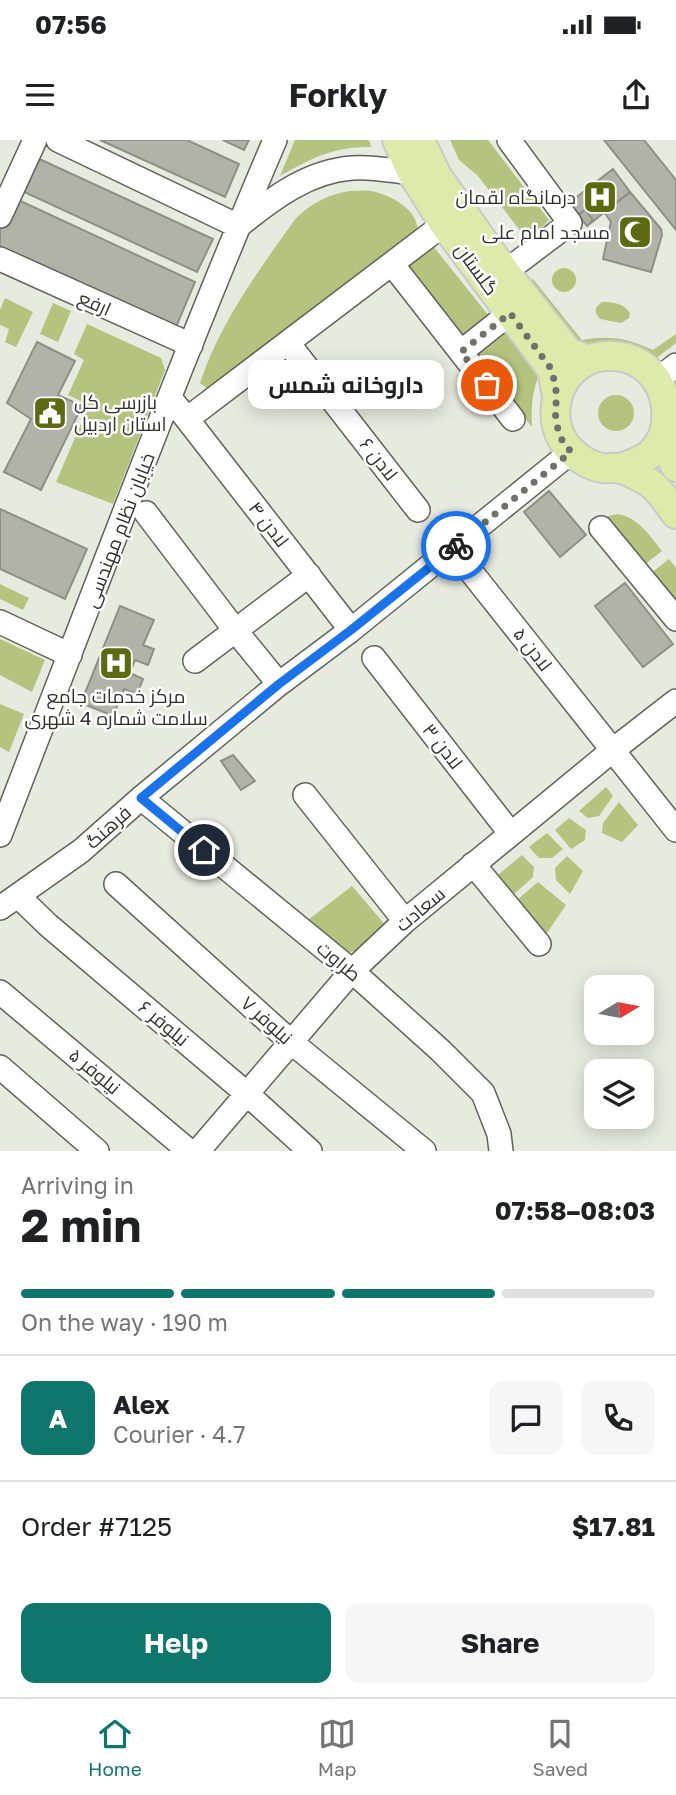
<!DOCTYPE html>
<meta charset="utf-8">
<style>
:root{--surface:#fff;--page:#f6f6f6;--text:#202124;--muted:#757577;--line:#e0e0e0;--accent:#0f766e}
body{margin:0;font-family:"Golos Text",Cairo,sans-serif;background:var(--page);color:var(--text);height:100vh;display:flex;flex-direction:column;font-size:26px;white-space:nowrap}
*{box-sizing:border-box;margin:0}
p{font-size:23px;color:var(--muted)}
.icon{flex:none;width:38px;height:38px;fill:none;stroke:currentColor;stroke-width:2;stroke-linecap:round;stroke-linejoin:round}
.map{position:relative;height:1011px;overflow:hidden}
.panel{display:flex;flex-direction:column;background:var(--surface);flex:1}
.panel>*{flex:none}
.needle{width:46px;rotate:80deg}
.controls{position:absolute;left:584px;top:835px;display:grid;gap:14px}
.controls a{display:grid;place-items:center;width:70px;height:70px;border-radius:14px;background:var(--surface);box-shadow:0 4px 18px #0003;font-size:35px}
.pin{position:absolute;display:grid;place-items:center;width:60px;height:60px;color:#fff;margin:-30px;border:4px solid #fff;border-radius:50%;box-shadow:0 2px 7px #0007}
.courier{position:absolute;display:grid;place-items:center;width:70px;height:70px;margin:-35px;border:5px solid #1a73e8;border-radius:50%;background:#fff;color:#222;box-shadow:0 2px 9px #0007}
.bubble{position:absolute;height:49px;border-radius:14px;background:var(--surface);box-shadow:0 4px 18px #0003;font-size:23px;font-weight:700;line-height:49px;text-align:center}
.summary em{font-style:normal;font-weight:700}
.summary div{display:flex;flex-direction:column-reverse}
.summary{display:flex;align-items:center;justify-content:space-between;height:119px;padding:0 21px}
h1{font-size:46px;font-weight:700;line-height:52px}
.bar{display:grid;grid-template-columns:repeat(4,1fr);gap:10px 7px;align-content:center;height:84px;padding:0 21px}
.bar i{height:9px;border-radius:5px;background:var(--line)}
.bar .selected{background:var(--accent)}
.bar p{grid-column:span 4}
.line{display:flex;align-items:center;gap:18px;padding:0 21px;border-top:2px solid var(--line)}
.line div{flex:1}
.round{display:grid;place-items:center;flex:none;width:74px;height:74px;border-radius:14px;background:var(--page)}
.button{display:flex;gap:14px;margin-top:auto;padding:14px 21px}
.button a{flex:1;height:80px;border-radius:14px;background:var(--accent);color:#fff;font-size:28px;font-weight:700;line-height:80px;text-align:center}
.button a+a{background:var(--page);color:var(--text)}
.status{display:flex;justify-content:space-between;align-items:center;height:49px;padding:0 35px;background:var(--surface);direction:ltr}
.status svg{height:19px;fill:currentColor}
header{display:flex;justify-content:space-between;align-items:center;height:91px;padding:0 21px;background:var(--surface);font-size:32px;font-weight:700}
.tab-bar{display:flex;justify-content:space-around;align-items:center;height:98px;border-top:2px solid var(--line);background:var(--surface);font-size:19px;color:var(--muted)}
.tab-bar a{display:grid;justify-items:center;gap:4px}
.tab-bar .selected{color:var(--accent)}
.map>svg:first-child{display:block}
.green{fill:#b4c37e}
.building{fill:#b1b3a9;stroke:#8e9086;stroke-width:2}
.lines{fill:none;stroke-linecap:round;stroke-linejoin:round}
.minor-casing{stroke:#606359;stroke-width:26}
.major-casing{stroke:#c9c9c8;stroke-width:32}
.minor{stroke:#fff;stroke-width:23}
.major{stroke:#deeaaa;stroke-width:28}
.done{stroke:#6f716a;stroke-width:7;stroke-dasharray:0 12.6}
.route{stroke:#1a73e8;stroke-width:9}
.labels{text-anchor:middle;stroke-width:5;stroke-linejoin:round;paint-order:stroke}
.poi-label{font-size:19px;fill:#2f302b;stroke:#fff;text-anchor:end}
.street-label{font-size:19px;fill:#2f302b;stroke:#fff}
</style>
<div class="status"><b>07:56</b><svg viewBox="0 0 49 12"><path d="M0 12V9h3v3zM5 12V6h3v6zM10 12V3h3v9zM15 12V0h3v12zM26 1h20v11H26zM47 4h2v5h-2z"/></svg></div>
<header><svg class="icon" aria-label="menu" viewBox="0 0 24 24"><path d="M4 6h16M4 12h16M4 18h16"/></svg>Forkly<svg class="icon" aria-label="share" viewBox="0 0 24 24"><path d="M12 15V3M7 8l5-5 5 5M5 13v7h14v-7"/></svg></header>
<div class="map">
<svg width="676" height="1011" viewBox="0 0 676 1011">
<rect width="100%" height="100%" fill="#e7eadf"/>
<path class="green" d="M295,0h74l2,7c-39,0 -57,10 -91,29z
M450,0h38l61,80 -21,21 -50,-65 -19,-16z
M349,51c7,0 15,-1 22,0 20,4 47,18 47,41l-204,157h-6l-8,-6c20,-61 59,-113 96,-165 16,-15 31,-23 53,-27z
M433,106l60,75 -27,22 -60,-75z
M552 140a12 12 0 1 1 24 0a12 12 0 1 1-24 0Z
M533,139l49,61c29,-5 45,-2 71,10l23,-16v9l-21,16 -35,-15 -24,-1 -17,3 -50,-63z
M5,158l28,14 -17,35 -11,-5 4,-13 -9,-4v-15z
M602,162c10,0 22,1 28,11l-1,5 -8,5 -21,-4c-6,-7 -6,-11 2,-17z
M53,163l18,8 -13,31 -18,-8z
M87,184l74,34 4,12 -52,134 -57,-22 33,-77 -21,-10 16,-35 -10,-6z
M502,189l37,46c-7,17 -8,34 -7,52l-60,-73z
M598 273a18 18 0 1 1 36 0a18 18 0 1 1-36 0Z
M618,374c21,4 31,21 44,37l-18,14 -39,-48z
M669,419l7,9v39l-26,-33z
M0,444l29,14 -6,12 -23,-11z
M0,499l45,21 -13,32 -32,-17z
M0,564l24,10 -15,38 -9,-5z
M606,647l7,9 -14,20 -11,2 -9,-7z
M619,662l19,23 -16,17 -20,-9 1,-10z
M569,678l17,12 -1,10 -14,9 -16,-19z
M547,693l16,16 -11,9h-13l-10,-11z
M522,715l12,12 -1,10 -21,19 -15,-20z
M567,716l16,15 -13,23 -14,-14 -1,-12z
M538,742l28,23 -21,31 -28,-36z
M352,746l35,41c-15,15 -22,24 -45,26l-38,-30z"/>
<path class="building" d="M100,0h87l52,24 -14,33z
M223,0h26l-5,10z
M604,0h40l32,40v50z
M35,17l178,82 -16,33 -177,-82z
M613,29l17,23 -43,34 -18,-23z
M630,52l31,37 1,6 -11,37 -48,-13 8,-37 -7,-10z
M14,58l181,84 -19,45 -176,-79v-20z
M585,70l8,10 -6,6 -9,-11z
M37,202l38,19 -17,34 24,11 -41,84 -37,-18 27,-53 -24,-16z
M549,351l37,44 -26,22 -36,-45z
M0,369l87,40 -22,50 -65,-30z
M625,443l48,61 -30,23 -48,-61z
M120,466l34,14 -11,25 11,4 -6,16 -13,-5 -5,13 13,6 -6,15 -13,-5 -11,27 -32,-13z
M233,615l22,26 -14,9 -20,-29z"/>
<g class="lines">
<g class="minor-casing">
<path id="minor" d="M58,0l180,86
M0,76l35,-76
M241,84c32,-26 68,-53 111,-56 20,-2 40,3 60,5
M0,119l191,86
M392,124l121,155
M505,132l65,-49 -61,-83
M288,203l130,167
M461,212l49,-39
M659,239l17,-14
M170,258l17,21 257,-195
M187,279l164,211
M146,373l89,117 44,54
M601,388l75,91
M453,409l223,281
M0,482l70,33
M374,518l137,176
M195,521l114,-86
M305,655l100,126
M141,658l211,173 89,80 42,42 16,41 2,17
M0,695c90,-232 177,-466 275,-695
M473,724l66,80
M116,744l175,158 133,109
M18,756l30,29 198,168 64,58
M0,768l81,-57 60,-53 138,-114 72,-54 220,-178
M0,852l189,159
M0,927l97,84
M198,1011l154,-180 53,-50 208,-171 63,-49"/>
</g>
<g class="major-casing">
<path id="major" d="M397,0l15,33 32,51 108,146 5,26
M420,0l17,36 68,96 63,80 20,8
M668,283l6,41 2,3
M620,328c10,-3 20,-6 29,-13 6,-5 12,-14 15,-22 12,-47 -23,-87 -70,-75 -13,4 -26,15 -32,27 -9,18 -9,39 1,56 9,14 24,24 39,27 5,1 11,-1 16,0 9,2 22,9 30,14 11,6 20,22 28,32"/>
</g>
<use href="#minor" class="minor"/>
<use href="#major" class="major"/>
</g>
<g class="lines">
<path class="done" d="M456,406l115,-94 -9,-12 -5,-14 -2,-15 2,-15 -5,-26 -42,-57 -49,39 26,33"/>
<path class="route" d="M204,710l-63,-52 138,-114 72,-54 105,-84"/>
</g>
<defs>
<g id="hospital-square" transform="scale(1.75)"><rect x="-9" y="-9" width="18" height="18" rx="4" fill="#5d6a11" stroke="#fff"/><path d="M-5-5h3v3.5h4V-5h3V5h-3V1.5h-4V5h-3Z" fill="#fff"/></g>
<g id="mosque-square" transform="scale(1.75)"><rect x="-9" y="-9" width="18" height="18" rx="4" fill="#5d6a11" stroke="#fff"/><path d="M3.5-4.9A6 6 0 1 0 3.5 4.9A5 5 0 1 1 3.5-4.9Z" fill="#fff"/></g>
<g id="civic-square" transform="scale(1.75)"><rect x="-9" y="-9" width="18" height="18" rx="4" fill="#5d6a11" stroke="#fff"/><path d="M-.6-6.5H3V-4.5H.6V-3L4-1V1h2V6H-6V1h2V-1L-.6-3ZM-1.2 2.5V6h2.4V2.5Z" fill="#fff"/></g>
</defs>
<g fill-rule="evenodd">
<use href="#hospital-square" x="600" y="57"/>
<use href="#mosque-square" x="635" y="92"/>
<use href="#civic-square" x="50" y="273"/>
<use href="#hospital-square" x="116" y="523"/>
</g>
<g class="labels">
<g class="poi-label">
<text x="576" y="64">درمانگاه لقمان</text>
<text x="610" y="99">مسجد امام علی</text>
<text x="74" y="269" text-anchor="start">بازرسی کل<tspan x="74" dy="22">استان اردبیل</tspan></text>
<text x="116" y="563" text-anchor="middle">مرکز خدمات جامع<tspan x="116" dy="22">سلامت شماره 4 شهری</tspan></text>
</g>
<g class="street-label">
<text transform="translate(477 129) rotate(54)" y="7">گلستان</text>
<text transform="translate(95 163) rotate(24)" y="7">ارفع</text>
<text transform="translate(379 319) rotate(52)" y="7">لادن ۶</text>
<text transform="translate(269 384) rotate(52)" y="7">لادن ۴</text>
<text transform="translate(119 390) rotate(-69)" y="7">خیابان نظام مهندسی</text>
<text transform="translate(533 509) rotate(52)" y="7">لادن ۵</text>
<text transform="translate(443 606) rotate(52)" y="7">لادن ۳</text>
<text transform="translate(108 687) rotate(-42)" y="7">فرهنگ</text>
<text transform="translate(420 769) rotate(-40)" y="7">سعادت</text>
<text transform="translate(339 821) rotate(40)" y="7">طراوت</text>
<text transform="translate(267 880) rotate(42)" y="7">نیلوفر ۷</text>
<text transform="translate(164 883) rotate(40)" y="7">نیلوفر ۶</text>
<text transform="translate(95 931) rotate(40)" y="7">نیلوفر ۵</text>
</g>
</g>
</svg>
<div class="controls">
<a><svg class="needle" viewBox="-14 -14 28 28"><path d="M0-13l5 13h-10z" fill="#e53935"/><path d="M0 13l5-13h-10z" fill="#757577"/></svg></a>
<a><svg class="icon" aria-label="layers" viewBox="0 0 24 24"><path d="M12 4l9 5-9 5-9-5zM3 14l9 5 9-5"/></svg></a>
</div>
<div class="pin" style="left:487px;top:245px;background:#ea580c"><svg class="icon" aria-label="bag" viewBox="0 0 24 24"><path d="M5 8h14l-1 12H6zM9 8a3 3 0 0 1 6 0"/></svg></div>
<div class="pin" style="left:204px;top:710px;background:#1f2937"><svg class="icon" aria-label="home" viewBox="0 0 24 24"><path d="M3 11l9-7 9 7M6 9v11h12V9"/></svg></div>
<div class="courier" style="left:456px;top:406px"><svg class="icon" aria-label="bike" viewBox="0 0 24 24"><circle cx="6" cy="16" r="4"/><circle cx="18" cy="16" r="4"/><path d="M6 16l4-8h5l3 8M10 8l3 8H6M13 5h3"/></svg></div>
<div class="bubble" style="left:248px;top:220px;width:196px">داروخانه شمس</div>
</div>
<section class="panel">
<div class="summary"><div><h1>2 min</h1><p>Arriving in</p></div><em>07:58–08:03</em></div>
<div class="bar"><i class="selected"></i><i class="selected"></i><i class="selected"></i><i></i><p>On the way · 190 m</p></div>
<div class="line" style="height:126px"><b class="round" style="background:var(--accent);color:#fff">A</b><div><b>Alex</b><p>Courier · 4.7</p></div><a class="round"><svg class="icon" aria-label="chat" viewBox="0 0 24 24"><path d="M4 5h16v11H9l-5 4z"/></svg></a><a class="round"><svg class="icon" aria-label="phone" viewBox="0 0 24 24"><path d="M5 4h4l2 5-3 2q2 4 5 5l2-3 5 2v4C11 20 4 13 5 4z"/></svg></a></div>
<div class="line" style="height:91px"><div>Order #7125</div><b>$17.81</b></div>
<div class="button"><a>Help</a><a>Share</a></div>
</section>
<nav class="tab-bar">
<a class="selected"><svg class="icon" aria-label="home" viewBox="0 0 24 24"><path d="M3 11l9-7 9 7M6 9v11h12V9"/></svg>Home</a>
<a><svg class="icon" aria-label="map" viewBox="0 0 24 24"><path d="M3 6l6-2 6 2 6-2v14l-6 2-6-2-6 2zM9 4v14M15 6v14"/></svg>Map</a>
<a><svg class="icon" aria-label="saved" viewBox="0 0 24 24"><path d="M7 4h10v16l-5-4-5 4z"/></svg>Saved</a>
</nav>
